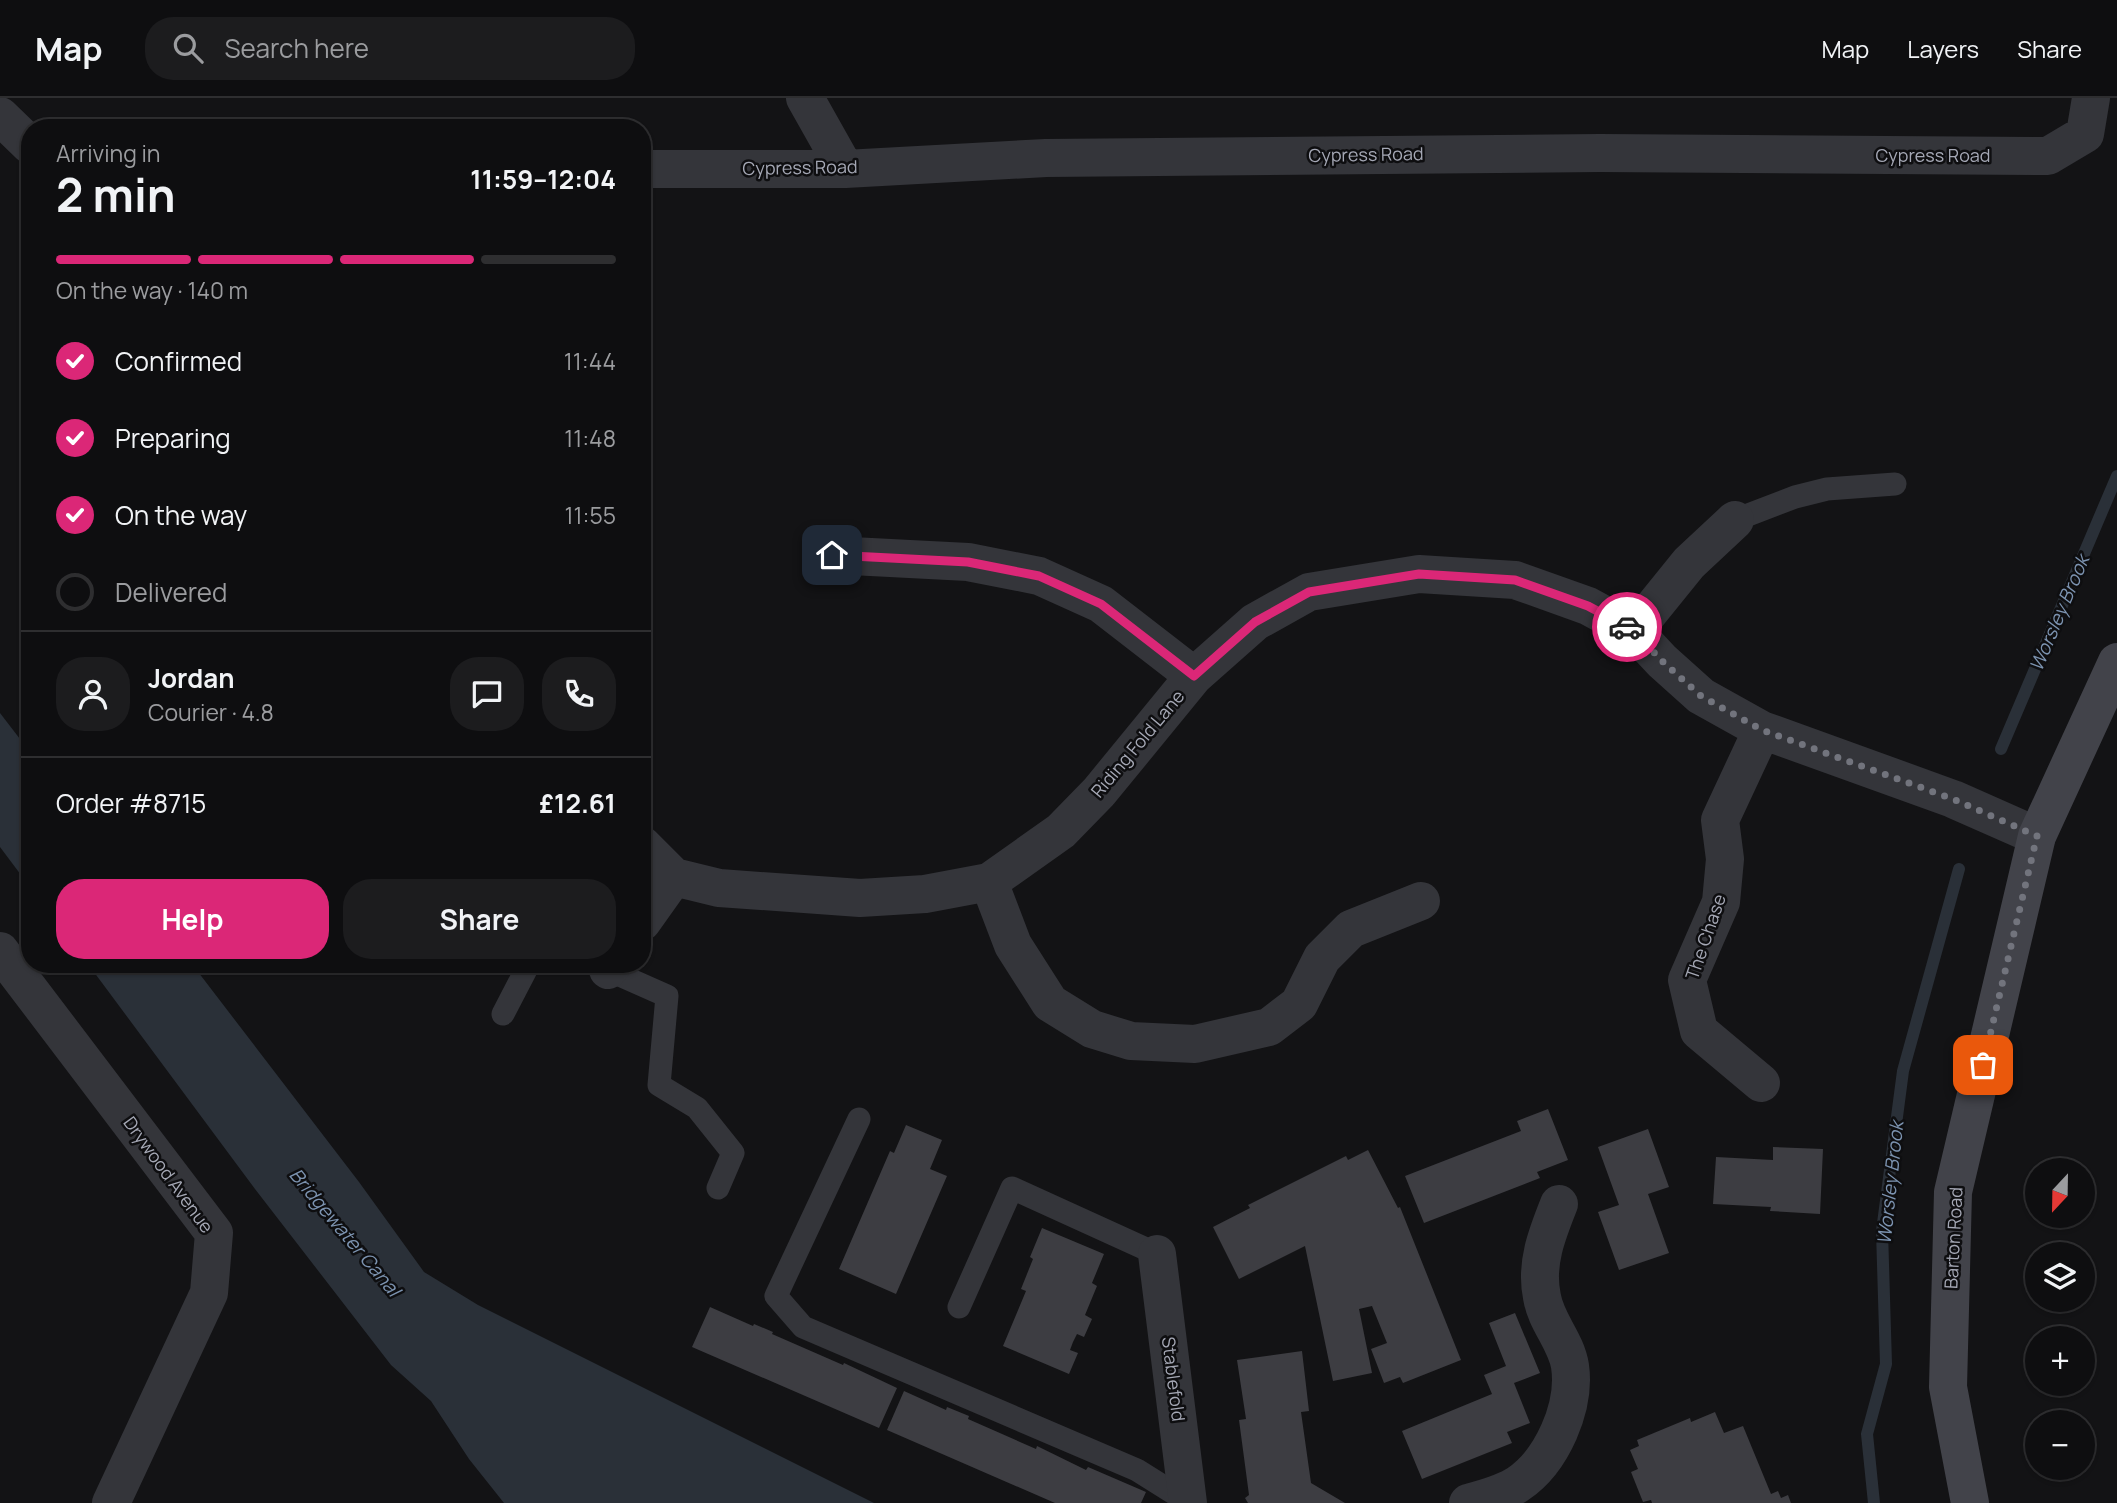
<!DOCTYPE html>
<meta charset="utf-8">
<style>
:root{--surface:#0e0e10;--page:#1c1c1e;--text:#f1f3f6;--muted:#9b9c9f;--line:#2e2e30;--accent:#db2777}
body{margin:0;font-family:Manrope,sans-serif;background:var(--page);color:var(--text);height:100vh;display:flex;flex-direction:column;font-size:26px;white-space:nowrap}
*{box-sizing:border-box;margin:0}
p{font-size:23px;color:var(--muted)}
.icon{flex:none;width:38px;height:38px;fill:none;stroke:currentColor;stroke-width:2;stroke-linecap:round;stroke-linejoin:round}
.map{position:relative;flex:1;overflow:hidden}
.sheet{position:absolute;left:21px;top:21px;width:630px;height:854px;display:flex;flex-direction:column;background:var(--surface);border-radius:28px;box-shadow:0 2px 5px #0004,0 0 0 2px var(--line)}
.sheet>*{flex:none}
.needle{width:46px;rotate:202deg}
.controls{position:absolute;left:2025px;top:1060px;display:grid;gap:14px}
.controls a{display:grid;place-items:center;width:70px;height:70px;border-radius:50%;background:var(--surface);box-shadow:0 2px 5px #0004,0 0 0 2px var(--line);font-size:35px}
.pin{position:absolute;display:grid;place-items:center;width:60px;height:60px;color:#fff;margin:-30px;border-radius:14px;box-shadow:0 4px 10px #0006}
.courier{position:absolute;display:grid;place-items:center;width:70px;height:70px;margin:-35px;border:5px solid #db2777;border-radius:50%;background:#fff;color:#222;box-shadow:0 2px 9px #0007}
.summary em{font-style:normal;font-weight:700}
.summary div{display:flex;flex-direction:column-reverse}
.summary{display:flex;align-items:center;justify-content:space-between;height:119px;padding:0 35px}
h1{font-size:46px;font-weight:700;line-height:52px}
.bar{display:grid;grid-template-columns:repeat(4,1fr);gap:10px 7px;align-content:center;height:84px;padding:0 35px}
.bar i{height:9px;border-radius:5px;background:var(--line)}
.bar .on{background:var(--accent)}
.bar p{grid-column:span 4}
.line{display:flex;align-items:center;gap:18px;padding:0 35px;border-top:2px solid var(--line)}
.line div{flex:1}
.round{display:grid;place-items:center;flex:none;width:74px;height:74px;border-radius:28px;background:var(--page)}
ol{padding:0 35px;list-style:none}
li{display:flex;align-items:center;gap:21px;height:77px}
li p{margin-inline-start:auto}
li .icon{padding:7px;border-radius:50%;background:var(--accent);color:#fff;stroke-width:4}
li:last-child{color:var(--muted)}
li i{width:38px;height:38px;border:4px solid var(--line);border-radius:50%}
.cta{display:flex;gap:14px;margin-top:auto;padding:14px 35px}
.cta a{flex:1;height:80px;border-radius:28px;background:var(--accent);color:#fff;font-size:28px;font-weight:700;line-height:80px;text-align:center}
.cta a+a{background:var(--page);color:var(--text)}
header{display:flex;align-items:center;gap:42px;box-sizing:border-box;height:98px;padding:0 35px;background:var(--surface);border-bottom:2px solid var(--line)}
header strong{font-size:33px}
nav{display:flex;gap:38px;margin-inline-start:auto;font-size:24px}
.search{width:490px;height:63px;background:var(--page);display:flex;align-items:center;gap:18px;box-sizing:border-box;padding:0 24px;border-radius:28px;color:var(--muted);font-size:26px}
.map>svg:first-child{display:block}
.water{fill:#2a3038}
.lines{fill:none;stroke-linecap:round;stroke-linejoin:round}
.stream{stroke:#2a3038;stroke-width:12}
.building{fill:#3d3d42}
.lane{stroke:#34353a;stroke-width:23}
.street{stroke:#34353a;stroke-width:38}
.secondary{stroke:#42434a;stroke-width:38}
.done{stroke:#72747d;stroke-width:7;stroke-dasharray:0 12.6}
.route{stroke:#db2777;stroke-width:9}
.labels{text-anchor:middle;stroke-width:5;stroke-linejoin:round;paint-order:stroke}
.street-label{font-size:18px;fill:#a5a8b5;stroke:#0e0e10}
.water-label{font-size:19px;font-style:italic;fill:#7c93b0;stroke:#0e0e10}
</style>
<header>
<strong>Map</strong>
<div class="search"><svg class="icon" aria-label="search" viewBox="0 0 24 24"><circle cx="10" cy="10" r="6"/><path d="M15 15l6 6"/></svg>Search here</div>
<nav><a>Map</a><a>Layers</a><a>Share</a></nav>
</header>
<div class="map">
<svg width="2117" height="1405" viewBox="0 0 2117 1405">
<rect width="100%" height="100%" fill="#131315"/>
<path class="water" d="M0,615l30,39v135l-30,-40z
M88,866h104l167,218 65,90 54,33 396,198h-370l-35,-44 -38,-58 -40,-36 -136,-176z"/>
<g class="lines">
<path class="stream" d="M2001,651l116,-273
M1874,1405l-7,-69 19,-70 -4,-133 21,-160 56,-202"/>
</g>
<path class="building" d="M1548,1011l20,51 -31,12 3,6 -116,45 -19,-47 116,-45 -4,-10z
M906,1027l36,15 -12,29 17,7 -51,118 -57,-25 51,-118 4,2z
M1648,1031l21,58 -21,7 21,59 -50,17 -21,-58 21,-7 -21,-58z
M1773,1049l50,2 -3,65 -50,-3 1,-4 -58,-3 3,-47 57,3z
M1368,1052l30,58 2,-1 61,153 -58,23 -3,-6 -16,6 -13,-34 16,-6 -15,-37 -13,3 13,64 -39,8 -28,-135 -66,33 -26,-52 37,-19 -2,-3 98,-49 2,4z
M1042,1130l62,26 -12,29 5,3 -12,29 7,4 -8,18 -7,-3 -4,8 -3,8 8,3 -9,21 -66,-28 23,-55 -5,-2 12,-30 -3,-2z
M710,1209l43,19 1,-2 19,8 -1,2 71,31 1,-2 53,25 -18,40 -187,-81z
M1515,1215l25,60 -26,10 16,40 -23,9 5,11 -90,36 -20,-48 90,-37 -8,-19 22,-9 -17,-43z
M1302,1253l7,60 -8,1 10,71 34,20h-97l-3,-5 4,-3 -10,-75 7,-1 -9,-59z
M904,1293l42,19 1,-3 22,9 -1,3 68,30 1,-3 49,24 2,-3 58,25 -5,11h-86l-168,-73z
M1715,1314l9,21 19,-7 28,68 7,-3 3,7 7,-3 3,8h-139l-1,-3 -8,2 -12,-30 7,-3 -8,-19 9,-4 -2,-6 53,-22 1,4z"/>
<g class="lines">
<path class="lane" d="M1735,422l60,-23 32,-8 68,-5
M597,867l70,31 -8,89 38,23 36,45 -15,35
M503,916l26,-50
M859,1021l-83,177 27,31 334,143 51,32
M959,1209l53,-119 145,66"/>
<path class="street" d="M805,0l40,71
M0,18l30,29
M642,71h203l201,-11 554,-5 448,3 37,-22 6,-36
M832,457l136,7 71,14 62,28 93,72
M1634,533l55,-68 46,-43
M642,747l32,32 45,11 141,10 65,-4 64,-12 72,-51 38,-39 95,-116 61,-54 54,-30 110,-18 96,6 73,26 46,25 28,30 39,35 61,34 191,69 84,37
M989,784l24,63 37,58 42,26 39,12 64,3 74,-17 30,-23 23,-46 29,-29 70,-28
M642,824l32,-45
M0,853l214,282 -5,60 -98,210
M608,872l5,-6
M1761,985l-62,-52 -12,-51 34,-78 4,-43 -5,-39 42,-90
M1157,1156l31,249
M1468,1405c16,-5 35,-9 50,-19 34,-23 58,-77 52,-118 -4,-25 -24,-44 -28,-69 -7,-33 5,-63 17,-93"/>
<path class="secondary" d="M1970,1405l-22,-116 5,-195 84,-356 80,-174"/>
</g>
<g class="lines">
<path class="done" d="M1627,529l7,4 28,30 39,35 61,34 191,69 84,37 -54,229"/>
<path class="route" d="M832,457l136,7 71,14 62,28 93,72 61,-54 54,-30 110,-18 96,6 73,26 39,21"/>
</g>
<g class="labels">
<g class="street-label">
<text transform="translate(1366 57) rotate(-1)" y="6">Cypress Road</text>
<text x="1933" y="64">Cypress Road</text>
<text transform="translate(800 70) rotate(-1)" y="6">Cypress Road</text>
<text transform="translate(1138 646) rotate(-50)" y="6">Riding Fold Lane</text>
<text transform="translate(1706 839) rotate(-71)" y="6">The Chase</text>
<text transform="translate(168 1077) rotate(54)" y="6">Drywood Avenue</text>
<text transform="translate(1954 1140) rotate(-87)" y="6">Barton Road</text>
<text transform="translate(1173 1281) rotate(83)" y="6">Stablefold</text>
</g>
<g class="water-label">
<text transform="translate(2059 515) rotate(-67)" y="7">Worsley Brook</text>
<text transform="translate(1890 1085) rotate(-84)" y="7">Worsley Brook</text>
<text transform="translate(345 1134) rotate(50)" y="7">Bridgewater Canal</text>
</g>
</g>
</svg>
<div class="controls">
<a><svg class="needle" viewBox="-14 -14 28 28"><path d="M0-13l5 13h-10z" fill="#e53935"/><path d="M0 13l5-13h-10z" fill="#9b9c9f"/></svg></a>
<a><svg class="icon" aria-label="layers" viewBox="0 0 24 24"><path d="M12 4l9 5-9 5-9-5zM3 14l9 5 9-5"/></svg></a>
<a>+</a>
<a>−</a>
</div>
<div class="pin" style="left:1983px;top:967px;background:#ea580c"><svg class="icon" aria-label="bag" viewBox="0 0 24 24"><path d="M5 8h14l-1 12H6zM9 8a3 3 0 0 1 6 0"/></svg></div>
<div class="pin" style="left:832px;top:457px;background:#1f2937"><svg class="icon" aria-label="home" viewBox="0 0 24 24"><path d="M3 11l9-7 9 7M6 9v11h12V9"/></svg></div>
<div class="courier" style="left:1627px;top:529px"><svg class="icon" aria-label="car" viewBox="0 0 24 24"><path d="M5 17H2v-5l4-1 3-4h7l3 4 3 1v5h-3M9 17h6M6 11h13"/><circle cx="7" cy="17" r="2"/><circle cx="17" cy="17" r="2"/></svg></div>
<section class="sheet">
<div class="summary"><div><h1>2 min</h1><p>Arriving in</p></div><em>11:59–12:04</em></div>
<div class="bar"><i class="on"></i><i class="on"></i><i class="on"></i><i></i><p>On the way · 140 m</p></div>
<ol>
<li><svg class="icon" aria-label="check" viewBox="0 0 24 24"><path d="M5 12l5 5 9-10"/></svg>Confirmed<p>11:44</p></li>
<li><svg class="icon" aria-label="check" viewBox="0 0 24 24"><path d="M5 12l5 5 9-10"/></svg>Preparing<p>11:48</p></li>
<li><svg class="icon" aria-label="check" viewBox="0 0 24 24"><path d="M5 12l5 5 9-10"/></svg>On the way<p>11:55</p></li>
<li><i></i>Delivered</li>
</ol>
<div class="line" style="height:126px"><a class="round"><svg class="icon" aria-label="person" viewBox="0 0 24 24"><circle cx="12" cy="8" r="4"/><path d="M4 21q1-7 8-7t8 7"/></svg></a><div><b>Jordan</b><p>Courier · 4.8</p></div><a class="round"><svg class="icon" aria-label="chat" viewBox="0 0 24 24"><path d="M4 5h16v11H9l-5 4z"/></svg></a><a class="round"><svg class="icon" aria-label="phone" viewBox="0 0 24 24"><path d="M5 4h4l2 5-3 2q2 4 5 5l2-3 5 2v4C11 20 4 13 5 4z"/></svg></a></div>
<div class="line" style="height:91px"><div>Order #8715</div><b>£12.61</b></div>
<div class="cta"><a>Help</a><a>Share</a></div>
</section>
</div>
